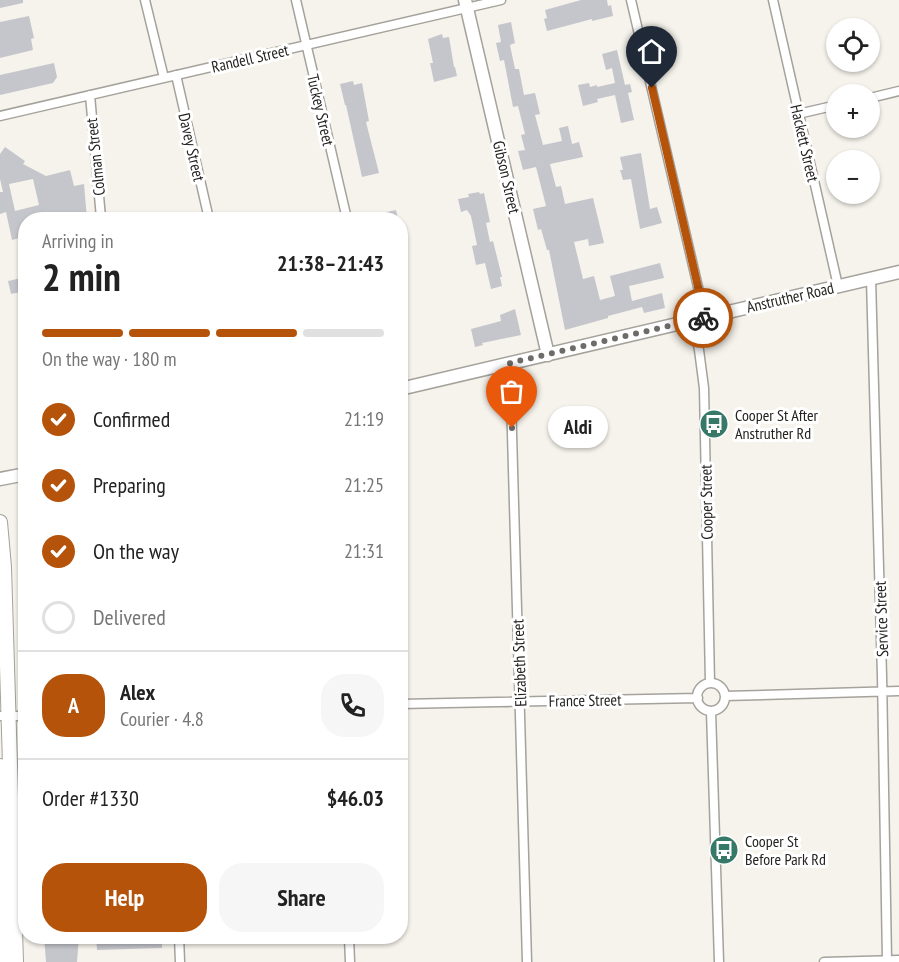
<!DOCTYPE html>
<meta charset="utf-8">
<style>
:root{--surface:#fff;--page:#f6f6f6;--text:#222;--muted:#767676;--line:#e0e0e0;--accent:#b45309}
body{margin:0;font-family:"PT Sans Narrow",sans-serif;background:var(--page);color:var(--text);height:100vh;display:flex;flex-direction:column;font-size:22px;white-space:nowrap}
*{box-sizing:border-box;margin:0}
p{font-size:20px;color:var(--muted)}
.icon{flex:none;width:33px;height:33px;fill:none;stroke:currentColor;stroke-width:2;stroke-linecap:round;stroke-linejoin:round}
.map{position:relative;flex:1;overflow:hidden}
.sheet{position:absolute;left:18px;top:212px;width:390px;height:732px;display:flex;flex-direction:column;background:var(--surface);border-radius:24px;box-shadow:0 2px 4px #0004}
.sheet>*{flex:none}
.buttons{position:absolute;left:826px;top:18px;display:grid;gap:12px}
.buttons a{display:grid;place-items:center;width:54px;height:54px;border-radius:50%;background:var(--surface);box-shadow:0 2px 4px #0004;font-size:30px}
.pin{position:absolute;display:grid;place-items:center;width:51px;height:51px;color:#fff;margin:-62px -26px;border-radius:50% 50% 50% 0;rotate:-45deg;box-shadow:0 0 6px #0007}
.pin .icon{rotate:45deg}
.courier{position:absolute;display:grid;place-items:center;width:60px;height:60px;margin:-30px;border:4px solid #b45309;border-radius:50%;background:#fff;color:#222;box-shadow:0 2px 8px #0007}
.bubble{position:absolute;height:42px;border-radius:21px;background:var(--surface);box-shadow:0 2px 4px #0004;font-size:20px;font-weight:800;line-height:42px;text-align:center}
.overview em{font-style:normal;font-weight:800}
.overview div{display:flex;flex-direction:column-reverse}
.overview{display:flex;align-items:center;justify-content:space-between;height:102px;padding:0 24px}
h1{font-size:39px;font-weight:800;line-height:45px}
.bar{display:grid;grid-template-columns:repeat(4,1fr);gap:9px 6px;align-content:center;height:72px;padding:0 24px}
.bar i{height:8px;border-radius:4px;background:var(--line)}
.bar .active{background:var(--accent)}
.bar p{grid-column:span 4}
.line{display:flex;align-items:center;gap:15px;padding:0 24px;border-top:2px solid var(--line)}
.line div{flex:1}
.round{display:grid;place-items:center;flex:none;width:63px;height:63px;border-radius:24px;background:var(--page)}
ol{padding:0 24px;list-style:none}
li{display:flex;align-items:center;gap:18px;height:66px}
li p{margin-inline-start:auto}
li .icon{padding:6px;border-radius:50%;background:var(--accent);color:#fff;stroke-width:4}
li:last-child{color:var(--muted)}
li i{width:33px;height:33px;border:3px solid var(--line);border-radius:50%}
.cta{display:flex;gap:12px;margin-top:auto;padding:12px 24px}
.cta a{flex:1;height:69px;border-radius:24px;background:var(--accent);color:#fff;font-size:24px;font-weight:800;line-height:69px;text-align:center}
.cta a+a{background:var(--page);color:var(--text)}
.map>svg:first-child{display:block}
.building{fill:#c5c6cc;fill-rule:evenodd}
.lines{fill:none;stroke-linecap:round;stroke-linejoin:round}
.street-casing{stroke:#a5a29c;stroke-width:11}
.secondary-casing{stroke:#a5a29c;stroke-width:15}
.primary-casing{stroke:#a5a29c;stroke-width:16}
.street{stroke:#fff;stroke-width:8}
.secondary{stroke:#fff;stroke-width:12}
.primary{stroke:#fff;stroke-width:14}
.done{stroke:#6e6c68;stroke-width:6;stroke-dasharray:0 10.8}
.route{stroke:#b45309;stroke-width:8}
.labels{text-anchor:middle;stroke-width:6;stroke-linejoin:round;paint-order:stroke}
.street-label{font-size:16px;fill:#242321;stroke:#fff}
.poi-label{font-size:16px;fill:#242321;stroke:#fff;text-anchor:start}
</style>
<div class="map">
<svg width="899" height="962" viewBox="0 0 899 962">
<rect width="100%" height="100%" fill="#f6f3ec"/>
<path class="building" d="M0,0h23v3l-23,5z
M581,0h26l1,6 3,-1 2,11 -21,5v-2l-45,12 -3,-12 3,-1 -2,-8z
M29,16l5,22 -3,1 2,11 -33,8v-36z
M511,22l4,21 -5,2 5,24h4l5,26 11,-2 5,21 -5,1 8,30 19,-4 -3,-13 9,-2 4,18 7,-2 4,15 -33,7 6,23 5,-1 4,18 28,-6 11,45 -15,3 -1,-7 -14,3 9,37 11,-3 6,24 15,-4 -5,-20 50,-13 4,15 -35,8 3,15 30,-8 3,15 -21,5 -2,-6 -34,9v2l-43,12 -16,-80h-2l-6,-21 -3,1 -5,-21 13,-3 -10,-39 -13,3 -5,-19 7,-1 -4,-15 4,-1 -7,-28 -5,1 -9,-47 -4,1 -4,-18 5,-1 -3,-17z
M442,34l1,4 6,-1 5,30h1l2,9 -23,6 -4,-19h3l-5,-24z
M617,50l8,35 5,-1 2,8 -4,1 6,27 -13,3 -6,-28 -18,4 1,3 -15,4 -5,-21 11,-2 1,4 7,-2v2l18,-4 -3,-15 -6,2 -4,-16z
M54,63l3,14 -4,6 -53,12v-20z
M353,81l1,4 8,-2 7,38 -3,1 13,51 -17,4 -16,-72h-1l-5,-21z
M5,147l20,14 -2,3 23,12 24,-6 4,16 10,-2 3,35h-61v17l-14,4 -6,-28 -6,2v-22h3l-3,-13v-25zM33,179l6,26 -24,6 -6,-27z
M641,153l9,56 7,-2 5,16 -22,6 -9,-50 -8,1 -3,-10h3l-3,-13z
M479,192l1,2 4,-1 6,29 -4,1 4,19 3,-1 9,36h-2l2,9 -11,3 -6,-26 -9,2 -4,-19 5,-1 -6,-29 -4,-6 -6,2 -3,-13 11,-2 -1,-3z
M396,210l2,9h-29l-1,-3z
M26,277v14l-15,3 -3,-13z
M515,309l6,26 -39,8 1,2 -8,2 -4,-18 30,-8 -1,-6z
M44,936h35l-2,26h-31z
M96,936h66v12l-65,2z"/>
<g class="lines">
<g class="street-casing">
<path id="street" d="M145,0l19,78
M296,0l51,219
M631,0l74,317
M773,0l65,286
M176,75l33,144
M90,95l11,123
M870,98l29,-7
M798,114l39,-9
M0,116l501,-116
M871,279l11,397 5,284
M693,320l6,30 5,38 6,295
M510,363l17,599
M697 697a14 14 0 1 1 28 0a14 14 0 1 1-28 0Z
M725,696l174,-5
M400,704l298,-6
M711,711l8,251
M0,716h26
M179,936l1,26
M349,936l1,26
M824,962l75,-2"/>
</g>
<g class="secondary-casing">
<path id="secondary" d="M465,0l83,355
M400,389l499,-117
M0,479l26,-5"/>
</g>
<g class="primary-casing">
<path id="primary" d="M0,522l4,45 12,395
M0,766l6,196"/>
</g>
<use href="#street" class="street"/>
<use href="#secondary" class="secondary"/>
<use href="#primary" class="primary"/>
</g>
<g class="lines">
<path class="done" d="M512,428l-2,-65 193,-45"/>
<path class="route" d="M652,88l53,229 -2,1"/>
</g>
<defs>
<g id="bus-disc" transform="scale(1.5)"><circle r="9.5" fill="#377969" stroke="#fff"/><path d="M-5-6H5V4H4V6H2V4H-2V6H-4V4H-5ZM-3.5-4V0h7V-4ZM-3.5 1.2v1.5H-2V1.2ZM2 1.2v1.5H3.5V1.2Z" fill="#fff"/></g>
</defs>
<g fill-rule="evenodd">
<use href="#bus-disc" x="714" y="424"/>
<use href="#bus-disc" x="724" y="850"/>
</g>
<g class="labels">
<g class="street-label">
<text transform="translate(250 58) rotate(-13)" y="6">Randell Street</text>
<text transform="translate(321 110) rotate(77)" y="6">Tuckey Street</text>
<text transform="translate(805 143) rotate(77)" y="6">Hackett Street</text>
<text transform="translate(192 147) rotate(77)" y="6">Davey Street</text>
<text transform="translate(95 157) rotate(-96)" y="6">Colman Street</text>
<text transform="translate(507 177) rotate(77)" y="6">Gibson Street</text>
<text transform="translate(790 297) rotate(-13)" y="6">Anstruther Road</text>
<text transform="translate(706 502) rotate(-91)" y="6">Cooper Street</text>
<text transform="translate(881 619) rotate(-92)" y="6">Service Street</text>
<text transform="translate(519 663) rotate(-92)" y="6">Elizabeth Street</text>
<text transform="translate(585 700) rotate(-1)" y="6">France Street</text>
</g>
<g class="poi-label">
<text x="735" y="421">Cooper St After<tspan x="735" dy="18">Anstruther Rd</tspan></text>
<text x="745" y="847">Cooper St<tspan x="745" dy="18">Before Park Rd</tspan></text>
</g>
</g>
</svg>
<div class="buttons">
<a><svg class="icon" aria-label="locate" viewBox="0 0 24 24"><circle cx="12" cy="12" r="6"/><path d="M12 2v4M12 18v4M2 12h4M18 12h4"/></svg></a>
<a>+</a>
<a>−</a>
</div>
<div class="pin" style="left:512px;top:428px;background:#ea580c"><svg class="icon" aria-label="bag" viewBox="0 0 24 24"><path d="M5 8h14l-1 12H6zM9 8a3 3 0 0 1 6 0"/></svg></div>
<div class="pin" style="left:652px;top:88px;background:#1f2937"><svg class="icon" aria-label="home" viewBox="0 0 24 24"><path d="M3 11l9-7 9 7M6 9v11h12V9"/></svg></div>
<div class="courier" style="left:703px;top:318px"><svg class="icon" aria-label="bike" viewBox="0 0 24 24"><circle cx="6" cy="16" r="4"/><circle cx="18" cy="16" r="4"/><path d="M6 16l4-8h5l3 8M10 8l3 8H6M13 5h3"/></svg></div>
<div class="bubble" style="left:548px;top:406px;width:60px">Aldi</div>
<section class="sheet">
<div class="overview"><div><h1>2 min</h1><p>Arriving in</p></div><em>21:38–21:43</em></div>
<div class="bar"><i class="active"></i><i class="active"></i><i class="active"></i><i></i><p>On the way · 180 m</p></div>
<ol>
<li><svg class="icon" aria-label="check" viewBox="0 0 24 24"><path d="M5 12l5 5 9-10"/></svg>Confirmed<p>21:19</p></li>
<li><svg class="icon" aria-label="check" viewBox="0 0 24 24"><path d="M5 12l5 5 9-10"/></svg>Preparing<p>21:25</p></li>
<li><svg class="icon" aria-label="check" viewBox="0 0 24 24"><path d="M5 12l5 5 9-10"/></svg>On the way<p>21:31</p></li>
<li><i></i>Delivered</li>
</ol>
<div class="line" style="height:108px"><b class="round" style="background:var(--accent);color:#fff">A</b><div><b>Alex</b><p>Courier · 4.8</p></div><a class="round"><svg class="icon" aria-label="phone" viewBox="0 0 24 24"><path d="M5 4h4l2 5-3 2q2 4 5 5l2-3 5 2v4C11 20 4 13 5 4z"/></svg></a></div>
<div class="line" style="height:78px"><div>Order #1330</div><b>$46.03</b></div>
<div class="cta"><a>Help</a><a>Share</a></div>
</section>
</div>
